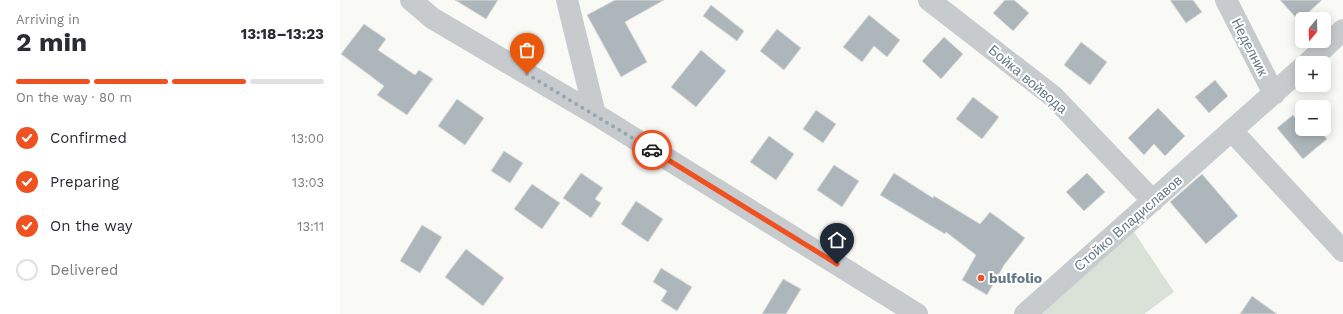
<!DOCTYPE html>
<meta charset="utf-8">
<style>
:root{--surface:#fff;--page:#f2f2f3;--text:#2b2b33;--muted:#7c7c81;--line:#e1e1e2;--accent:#ef5120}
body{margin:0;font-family:"Work Sans",sans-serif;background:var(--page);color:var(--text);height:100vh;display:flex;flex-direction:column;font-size:15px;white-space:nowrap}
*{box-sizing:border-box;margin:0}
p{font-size:13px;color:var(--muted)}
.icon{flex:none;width:22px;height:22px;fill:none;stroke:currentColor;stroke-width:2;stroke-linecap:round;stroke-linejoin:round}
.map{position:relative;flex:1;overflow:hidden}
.side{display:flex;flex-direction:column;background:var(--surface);width:340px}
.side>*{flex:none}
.needle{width:26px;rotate:199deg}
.tools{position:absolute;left:955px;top:12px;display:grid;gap:8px}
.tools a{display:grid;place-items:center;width:36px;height:36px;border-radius:6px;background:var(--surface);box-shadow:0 2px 10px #0003;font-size:20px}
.pin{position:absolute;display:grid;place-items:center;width:34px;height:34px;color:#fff;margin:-41px -17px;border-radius:50% 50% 50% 0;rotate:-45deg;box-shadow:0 0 4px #0007}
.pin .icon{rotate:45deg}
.courier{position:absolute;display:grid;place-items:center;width:40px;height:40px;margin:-20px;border:3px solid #ef5120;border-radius:50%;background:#fff;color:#222;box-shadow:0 1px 5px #0007}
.overview em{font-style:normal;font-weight:700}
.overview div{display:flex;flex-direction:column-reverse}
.overview{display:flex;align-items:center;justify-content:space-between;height:68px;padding:0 16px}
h1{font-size:26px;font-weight:700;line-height:30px}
.bar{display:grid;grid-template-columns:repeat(4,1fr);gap:6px 4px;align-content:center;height:48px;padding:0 16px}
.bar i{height:5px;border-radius:3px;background:var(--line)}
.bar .on{background:var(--accent)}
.bar p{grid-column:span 4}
ol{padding:0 16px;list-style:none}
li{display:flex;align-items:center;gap:12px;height:44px}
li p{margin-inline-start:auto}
li .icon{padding:4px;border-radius:50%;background:var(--accent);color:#fff;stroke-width:4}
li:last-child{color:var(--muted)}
li i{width:22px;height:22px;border:2px solid var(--line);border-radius:50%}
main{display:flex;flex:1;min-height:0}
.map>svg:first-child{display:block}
.green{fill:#dae1d7}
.building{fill:#adb6bb;stroke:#dbdbd8}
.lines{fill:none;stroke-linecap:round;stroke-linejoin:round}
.minor{stroke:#c7cbce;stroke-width:22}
.done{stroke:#99a6af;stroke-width:4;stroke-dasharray:0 7.2}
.route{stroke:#ef5120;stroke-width:5}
.poi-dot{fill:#ef5120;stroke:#fff;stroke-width:1.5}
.labels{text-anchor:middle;stroke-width:4;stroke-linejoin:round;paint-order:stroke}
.street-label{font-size:14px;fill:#667989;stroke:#fff}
.poi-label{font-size:14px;font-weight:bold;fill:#667989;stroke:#fff;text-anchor:start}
</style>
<main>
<section class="side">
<div class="overview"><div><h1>2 min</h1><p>Arriving in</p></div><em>13:18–13:23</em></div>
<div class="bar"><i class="on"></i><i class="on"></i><i class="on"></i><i></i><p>On the way · 80 m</p></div>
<ol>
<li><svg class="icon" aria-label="check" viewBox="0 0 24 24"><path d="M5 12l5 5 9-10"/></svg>Confirmed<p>13:00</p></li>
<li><svg class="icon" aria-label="check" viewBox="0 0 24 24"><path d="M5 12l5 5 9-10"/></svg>Preparing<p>13:03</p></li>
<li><svg class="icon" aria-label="check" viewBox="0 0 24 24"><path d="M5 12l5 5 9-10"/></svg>On the way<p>13:11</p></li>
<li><i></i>Delivered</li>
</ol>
</section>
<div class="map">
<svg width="1003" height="314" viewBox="0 0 1003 314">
<rect width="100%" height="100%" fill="#f9f9f6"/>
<path class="green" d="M794,232l40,60 -30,22h-104l47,-43z"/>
<path class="building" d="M115,0h43l-12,19z
M275,0h49l-39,22 22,40 -26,15 -34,-62z
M665,0h9l15,13 -16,18 -20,-18z
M830,0h23l9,12 -16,11z
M940,0h42l-23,21z
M371,5l33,26 -7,10 -34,-25z
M529,15l31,25 -13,17 -13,-11 -12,16 -19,-15z
M24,24l22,15 -8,11 37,25 4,-5 14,9 -26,36 -30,-20 7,-9 -43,-32z
M437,29l24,19 -17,22 -24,-19z
M604,37l19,17 -22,25 -19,-18z
M741,42l26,20 -17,23 -26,-20z
M361,50l25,21 -30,36 -25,-20z
M875,80l13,16 -19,17 -14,-16z
M633,97l26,20 -17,22 -26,-20z
M117,99l27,19 -19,27 -27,-19z
M818,108l27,28 -20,20 -11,-12 -10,11 -16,-17z
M476,110l20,14 -13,19 -20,-14z
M953,115l9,11v3h17l8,10 -24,20 -26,-31z
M429,136l25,18 -18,26 -26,-18z
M164,151l19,12 -13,20 -19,-12z
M494,165l25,16 -17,26 -25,-17z
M241,173l22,15 -8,11 6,4 -10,15 -28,-20z
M554,173l39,25 1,-2 46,28 10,-12 35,26 -21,27 -17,30 -25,-15 14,-25 -30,-23 -1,2 -65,-39z
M747,173l18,19 -21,19 -18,-19z
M862,174l36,42 -32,28 -36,-42z
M192,184l28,19 -18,26 -28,-20z
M296,201l27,18 -15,23 -27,-18z
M82,225l20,12 -22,36 -20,-12z
M126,249l38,29 -21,28 -38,-29z
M321,268l31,19 -15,24 -16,-10 6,-10 -14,-9z
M443,279l18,10 -15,25h-24z
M912,296l25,18h-37z"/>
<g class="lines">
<path class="minor" d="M71,0l21,18 163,96 322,200
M227,0l28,114
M589,0l125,97 99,104
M886,0l48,94
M968,63l35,-33
M892,131l111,120
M685,314l277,-246"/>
</g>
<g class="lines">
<path class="done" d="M187,74l125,76"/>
<path class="route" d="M312,150l185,114"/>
</g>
<circle class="poi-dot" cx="641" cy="278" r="4"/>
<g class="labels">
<g class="street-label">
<text transform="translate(910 47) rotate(63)" y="5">Неделник</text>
<text transform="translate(688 79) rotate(40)" y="5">Бойка войвода</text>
<text transform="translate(788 223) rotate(-41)" y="5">Стойко Владиславов</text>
</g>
<g class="poi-label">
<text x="649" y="283">bulfolio</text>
</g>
</g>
</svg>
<div class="tools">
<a><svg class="needle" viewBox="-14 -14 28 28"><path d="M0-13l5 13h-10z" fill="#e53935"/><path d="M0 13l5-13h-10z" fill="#7c7c81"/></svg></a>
<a>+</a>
<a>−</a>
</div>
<div class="pin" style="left:187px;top:74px;background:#ea580c"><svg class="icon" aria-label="bag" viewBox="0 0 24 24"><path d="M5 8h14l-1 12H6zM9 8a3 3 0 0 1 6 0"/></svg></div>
<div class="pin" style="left:497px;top:264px;background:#1f2937"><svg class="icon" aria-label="home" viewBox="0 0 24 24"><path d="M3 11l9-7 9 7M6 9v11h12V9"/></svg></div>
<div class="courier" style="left:312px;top:150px"><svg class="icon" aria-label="car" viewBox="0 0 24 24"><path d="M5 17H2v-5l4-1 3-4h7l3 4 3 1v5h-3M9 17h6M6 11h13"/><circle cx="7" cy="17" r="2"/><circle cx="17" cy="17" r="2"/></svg></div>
</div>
</main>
